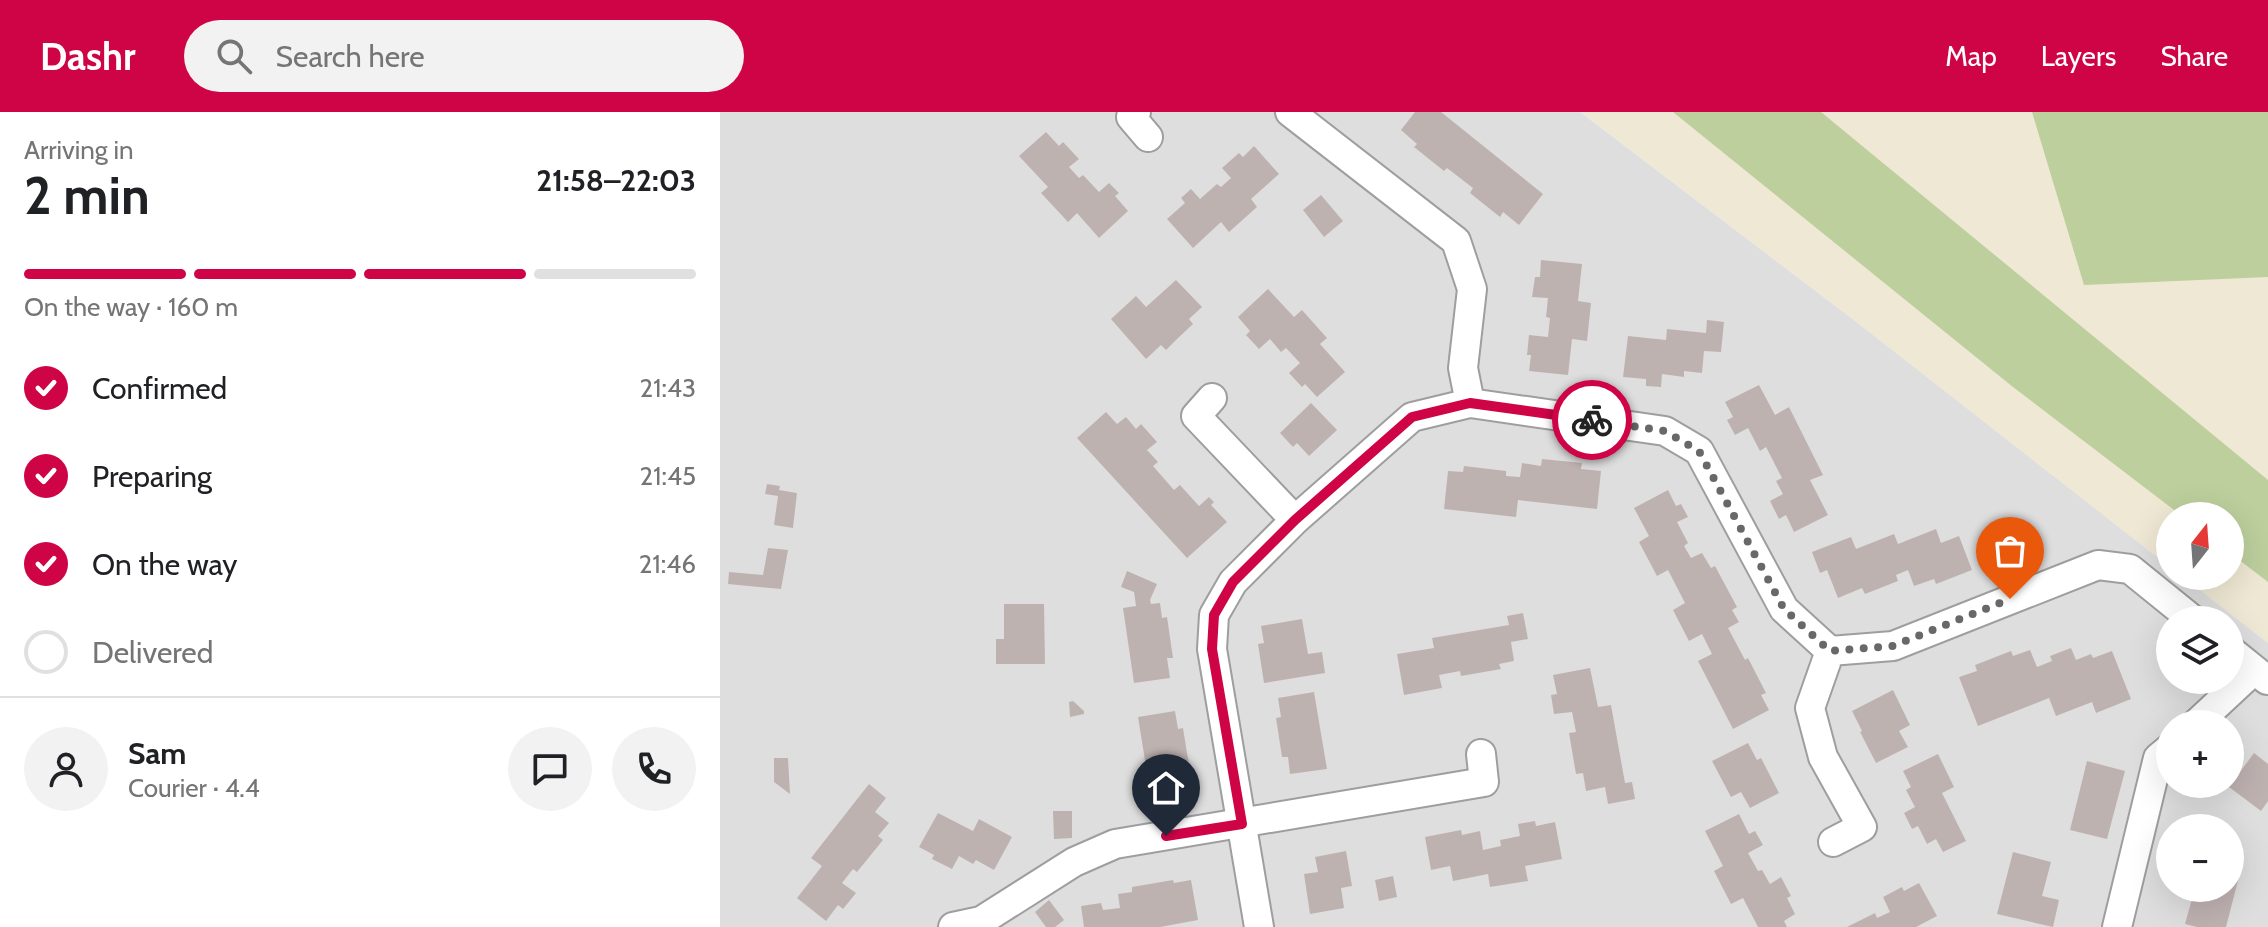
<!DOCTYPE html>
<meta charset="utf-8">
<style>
:root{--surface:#fff;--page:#f2f2f2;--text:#202124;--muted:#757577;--line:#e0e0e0;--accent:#ce0447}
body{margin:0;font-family:Cabin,sans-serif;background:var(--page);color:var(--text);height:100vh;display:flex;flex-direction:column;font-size:30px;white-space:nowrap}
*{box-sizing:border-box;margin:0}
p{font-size:26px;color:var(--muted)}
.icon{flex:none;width:44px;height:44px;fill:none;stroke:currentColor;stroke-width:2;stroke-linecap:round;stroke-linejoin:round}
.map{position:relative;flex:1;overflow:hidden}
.details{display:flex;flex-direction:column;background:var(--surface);width:720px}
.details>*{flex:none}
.needle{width:52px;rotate:17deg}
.tools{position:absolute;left:1436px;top:390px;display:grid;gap:16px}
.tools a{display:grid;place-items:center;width:88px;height:88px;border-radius:50%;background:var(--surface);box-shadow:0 8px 32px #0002;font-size:40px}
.pin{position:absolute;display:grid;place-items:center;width:68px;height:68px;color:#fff;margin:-82px -34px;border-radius:50% 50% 50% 0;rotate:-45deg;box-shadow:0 0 8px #0007}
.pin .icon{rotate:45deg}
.courier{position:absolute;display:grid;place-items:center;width:80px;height:80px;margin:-40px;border:6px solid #ce0447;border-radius:50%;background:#fff;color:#222;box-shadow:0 2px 10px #0007}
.overview em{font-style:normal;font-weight:700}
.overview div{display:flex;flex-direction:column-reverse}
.overview{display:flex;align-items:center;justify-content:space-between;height:136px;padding:0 24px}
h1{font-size:52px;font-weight:700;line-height:60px}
.bar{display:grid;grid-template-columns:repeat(4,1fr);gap:12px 8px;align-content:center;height:96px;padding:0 24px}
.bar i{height:10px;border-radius:6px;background:var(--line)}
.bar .current{background:var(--accent)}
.bar p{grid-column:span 4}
.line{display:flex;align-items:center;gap:20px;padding:0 24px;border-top:2px solid var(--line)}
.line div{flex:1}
.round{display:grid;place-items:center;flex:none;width:84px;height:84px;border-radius:42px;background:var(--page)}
ol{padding:0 24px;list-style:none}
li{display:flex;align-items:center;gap:24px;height:88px}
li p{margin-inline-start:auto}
li .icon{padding:8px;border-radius:50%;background:var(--accent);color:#fff;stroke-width:4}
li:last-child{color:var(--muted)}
li i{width:44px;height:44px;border:4px solid var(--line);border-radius:50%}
header{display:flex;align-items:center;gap:48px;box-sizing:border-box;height:112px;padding:0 40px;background:var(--accent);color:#fff}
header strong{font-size:38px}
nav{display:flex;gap:44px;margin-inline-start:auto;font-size:28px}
.search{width:560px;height:72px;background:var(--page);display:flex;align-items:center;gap:20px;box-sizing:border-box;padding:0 28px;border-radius:44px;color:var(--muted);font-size:30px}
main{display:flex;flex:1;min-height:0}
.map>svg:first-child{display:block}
.residential{fill:#dfdede;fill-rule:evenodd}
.farmland{fill:#efe8d4}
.forest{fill:#bdcf9d}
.building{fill:#beb2b1}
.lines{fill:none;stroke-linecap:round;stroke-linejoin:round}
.minor-casing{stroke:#9e9e9e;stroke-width:32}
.minor{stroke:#fff;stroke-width:28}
.done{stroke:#6a6867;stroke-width:8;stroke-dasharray:0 14.4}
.route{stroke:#ce0447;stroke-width:10}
</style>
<header>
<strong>Dashr</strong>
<div class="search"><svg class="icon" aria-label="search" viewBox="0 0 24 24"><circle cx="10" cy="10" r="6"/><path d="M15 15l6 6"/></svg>Search here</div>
<nav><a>Map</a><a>Layers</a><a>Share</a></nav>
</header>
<main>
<section class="details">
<div class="overview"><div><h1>2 min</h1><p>Arriving in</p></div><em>21:58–22:03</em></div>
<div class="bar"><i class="current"></i><i class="current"></i><i class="current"></i><i></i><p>On the way · 160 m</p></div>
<ol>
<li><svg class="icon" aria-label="check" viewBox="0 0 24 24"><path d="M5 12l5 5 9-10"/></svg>Confirmed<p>21:43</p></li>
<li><svg class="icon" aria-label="check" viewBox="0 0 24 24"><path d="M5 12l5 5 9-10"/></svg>Preparing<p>21:45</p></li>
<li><svg class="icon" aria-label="check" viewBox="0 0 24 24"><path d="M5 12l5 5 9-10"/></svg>On the way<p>21:46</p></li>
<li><i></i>Delivered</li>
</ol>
<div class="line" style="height:144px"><a class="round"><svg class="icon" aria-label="person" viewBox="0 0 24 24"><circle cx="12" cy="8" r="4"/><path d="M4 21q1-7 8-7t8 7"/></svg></a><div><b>Sam</b><p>Courier · 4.4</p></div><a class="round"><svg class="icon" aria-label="chat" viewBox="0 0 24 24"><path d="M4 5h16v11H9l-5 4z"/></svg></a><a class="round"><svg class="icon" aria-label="phone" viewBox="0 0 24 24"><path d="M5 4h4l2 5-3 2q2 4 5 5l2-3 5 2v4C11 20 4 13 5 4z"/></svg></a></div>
</section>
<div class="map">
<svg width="1548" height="815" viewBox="0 0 1548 815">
<rect width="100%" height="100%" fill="#f1ebe8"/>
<path class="residential" d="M0,0h860l279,212 311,243v9h12l86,67v284h-1548zM1450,508h60v60h-60zM1450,612h60v60h-60zM1450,716h60v60h-60z"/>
<path class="farmland" d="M861,0h687v531l-86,-67h48v-60h-60v51l-325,-254z"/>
<path class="forest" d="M953,0h148l447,368v102l-38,-29v-37h-48l-169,-129z
M1312,0h236v165l-184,8z"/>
<path class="building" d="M695,0h26l102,82 -24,31 -16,-13 -3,5 -30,-24 3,-5 -26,-20 -3,3 -30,-24 3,-3 -16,-14z
M326,20l13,14 4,-4 16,17 -10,8 10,11 4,-3 16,17 10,-9 10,10 -4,3 13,15 -29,27 -22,-25 -9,9 -27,-29 7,-6 -29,-31z
M534,34l25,28 -28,25 6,8 -28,25 -8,-10 -28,26 -26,-29 18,-16 -4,-5 10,-9 9,10 17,-15 4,3 10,-9 -9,-10 17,-15 4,4z
M601,83l22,26 -19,16 -21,-27z
M821,148l41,4 -4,37 13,2 -4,38 -15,-2 -4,36 -39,-4 2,-16h-4l2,-20 19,2 2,-19 -4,-1 2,-19 -16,-1 3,-20h5z
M456,168l26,27 -13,12 4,5 -17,16 -10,10 -5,-5 -15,14 -35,-40 25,-23 10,11z
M548,177l26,28 8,-7 25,28 -7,6 25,28 -28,25 -12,-13 -3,3 -13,-14 11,-10 -14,-15 -5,4 -11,-13 -11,10 -13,-14 4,-4 -12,-14z
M987,208l17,2 -3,30 -17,-1 -2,22 -18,-2v6l-22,-3 -1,13 -15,-1v-7l-23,-2 5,-41 38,4 1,-11 39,4z
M1039,273l16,30 14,-8 34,68 -13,5 18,35 -34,17 -8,-17 -7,4 -9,-18 13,-7 -7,-13 6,-3 -16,-31 -6,4 -12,-23 -13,7 -8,-15 6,-3 -8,-15z
M591,291l26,27 -28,26 -12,-13 -4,4 -13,-14z
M386,300l11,12 9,-7 10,12 5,-5 16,18 -10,8 11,12 -5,4 21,24 6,-5 19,21 10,-9 5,5 -3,3 16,17 -40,36 -110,-120z
M822,347l40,4 -1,6 20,2 -4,38 -79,-9 -2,17 -72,-8 4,-38 15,1 1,-6 42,5v5l14,1 2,-14 19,3z
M47,372l13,2 -1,4 18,3 -4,35 -19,-3 4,-29 -13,-2z
M948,378l8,16 5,-2 7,13 -11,5 11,21 -4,3 7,12 11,-5 9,15 4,-2 22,41 -5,3 7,12 -11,6 17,32 3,-2 18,35 -5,2 8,15 -36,19 -35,-68 14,-7 -10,-20 -13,7 -16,-31 12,-7 -17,-33 -11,6 -18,-34 10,-6 -15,-28z
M1216,417l5,14 18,-7 13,34 -36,14 -2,-5 -20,7 -6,-16 -12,5 2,6 -33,13 -3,-6 -24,10 -11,-28 -7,3 -8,-21 39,-15 5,12 38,-15 4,10z
M48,436l20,2 -7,39 -53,-5 1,-12 34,3z
M407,459l30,13 -7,16 1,4 9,-1 2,15 5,-1 6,41h-6l3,20 -36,5 -11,-75 13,-2 -2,-14 -13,-5z
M284,492h40l1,60h-49v-25h8z
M803,501l5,26 -17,3 3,19 -15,3 2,5 -40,7 -1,-5 -21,4 3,13 -38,7 -7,-41 37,-6 -2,-10 77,-13 -2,-9z
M582,507l6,35 14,-2 3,21 -61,10 -6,-39 6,-1 -3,-17z
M1351,536l5,12 15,-6 2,4 19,-7 19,48 -35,14 -4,-11 -36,14 -7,-18 -71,28 -19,-49 18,-6 -2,-6 36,-14 2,5 17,-6 7,17 15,-6 -2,-5z
M870,556l8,39 13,-2 14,78 7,-1 3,17 -27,5 -3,-17 -19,4 -3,-18 -7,1 -7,-41 7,-1 -4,-20 -18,2 -3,-19 6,-1 -4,-19z
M1173,578l17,35 -11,6 9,16 -32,16 -16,-31 2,-1 -10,-20z
M594,580l13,77 -37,5 -2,-17h-6l-6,-39 5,-1 -3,-19z
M353,589l11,10v3l-14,3 -1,-15z
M455,599l3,18 5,-1 4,25 3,16 -6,1 4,22 -37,6 -13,-81z
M1028,631l9,17 4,-2 18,35 -29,15 -9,-16 -10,5 -19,-36z
M1534,641l14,11v37l-7,10 -32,-24z
M1218,642l16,33 -12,6 24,48 -23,11 -7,-13 -9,5 -9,-18 -6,3 -8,-16 11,-6 -9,-17 5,-3 -8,-16z
M54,646h14l2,36 -16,-12z
M1367,649l38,10 -18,68 -37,-9z
M149,672l17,14 -11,14 14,11 -11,13 5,4 -26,32 -4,-3 -11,14 14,10 -13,16 -5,-4 -12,16 -29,-23 25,-32 -11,-8z
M333,699h19v27l-18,1z
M218,701l35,18 6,-12 33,18 -18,33 -18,-10 -3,4 -14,-8 -7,13 -20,-10 2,-4 -15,-8z
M1019,702l10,20 6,-3 8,14 -15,8 10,18 4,-1 8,14 11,-7 10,19 -4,2 8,16 -11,7 3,6h-29l-15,-29 -12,6 -17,-33 9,-5 -18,-35z
M815,709l1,5 19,-4 7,37 -37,7 3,15 -38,6 -2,-13 -35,7 -3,-15 -19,4 -6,-33 36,-7 1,5 18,-4 3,19 18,-4 -1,-6 20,-4 -2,-12z
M626,739l6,35 -11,2 3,20 -34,6 -6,-40 14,-2 -3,-15z
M1293,740l38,10 -9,34 17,4 -6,27 -56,-13z
M1510,750l12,3 -16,62h-29l-12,-3 10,-36h35z
M673,764l4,21 -18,4 -4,-21z
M453,768l1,3 17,-3 7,40 -38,7h-76l-3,-21 20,-3 2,7 17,-2 -2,-14 14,-2v-5z
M1199,771l18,33 -21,11h-69l28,-14 2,5 13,-6 -7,-15 19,-10 2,4z
M329,788l15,20 -9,7h-9l-11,-15z"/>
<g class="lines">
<g class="minor-casing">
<path id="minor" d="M416,0l-5,5 17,20
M570,0l166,129 16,48 -9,79 7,35
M492,286l-16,18 99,104
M1510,538l37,30
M1110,539l-20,57 13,49 39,70 -29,15
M1476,612l58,-54
M233,815l28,-6 93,-59 41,-18 369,-62 -3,-28
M539,815l-47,-278 2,-34 19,-33 62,-62 117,-103 58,-14 195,28 34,20 85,158 46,42 63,-5 205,-81 32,4 63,51
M1397,815l41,-169 12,-10"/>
</g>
<use href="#minor" class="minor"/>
</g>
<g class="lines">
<path class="done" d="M872,308l73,11 34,20 85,158 46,42 63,-5 117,-47"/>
<path class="route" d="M446,724l76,-12 -30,-175 2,-34 19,-33 62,-62 117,-103 58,-14 122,17"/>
</g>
</svg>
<div class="tools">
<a><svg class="needle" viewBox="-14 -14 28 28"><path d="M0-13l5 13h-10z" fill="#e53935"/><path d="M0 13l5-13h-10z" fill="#757577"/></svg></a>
<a><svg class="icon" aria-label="layers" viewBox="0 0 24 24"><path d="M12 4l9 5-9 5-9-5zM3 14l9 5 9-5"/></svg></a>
<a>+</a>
<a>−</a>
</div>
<div class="pin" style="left:1290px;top:487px;background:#ea580c"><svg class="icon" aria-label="bag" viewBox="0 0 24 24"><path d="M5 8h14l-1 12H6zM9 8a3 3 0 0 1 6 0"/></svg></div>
<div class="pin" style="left:446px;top:724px;background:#1f2937"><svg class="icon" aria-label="home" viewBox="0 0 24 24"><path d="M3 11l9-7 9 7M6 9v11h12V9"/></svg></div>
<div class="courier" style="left:872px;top:308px"><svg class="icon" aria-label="bike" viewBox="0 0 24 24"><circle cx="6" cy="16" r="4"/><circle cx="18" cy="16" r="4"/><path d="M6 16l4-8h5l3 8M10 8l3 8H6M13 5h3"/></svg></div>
</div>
</main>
